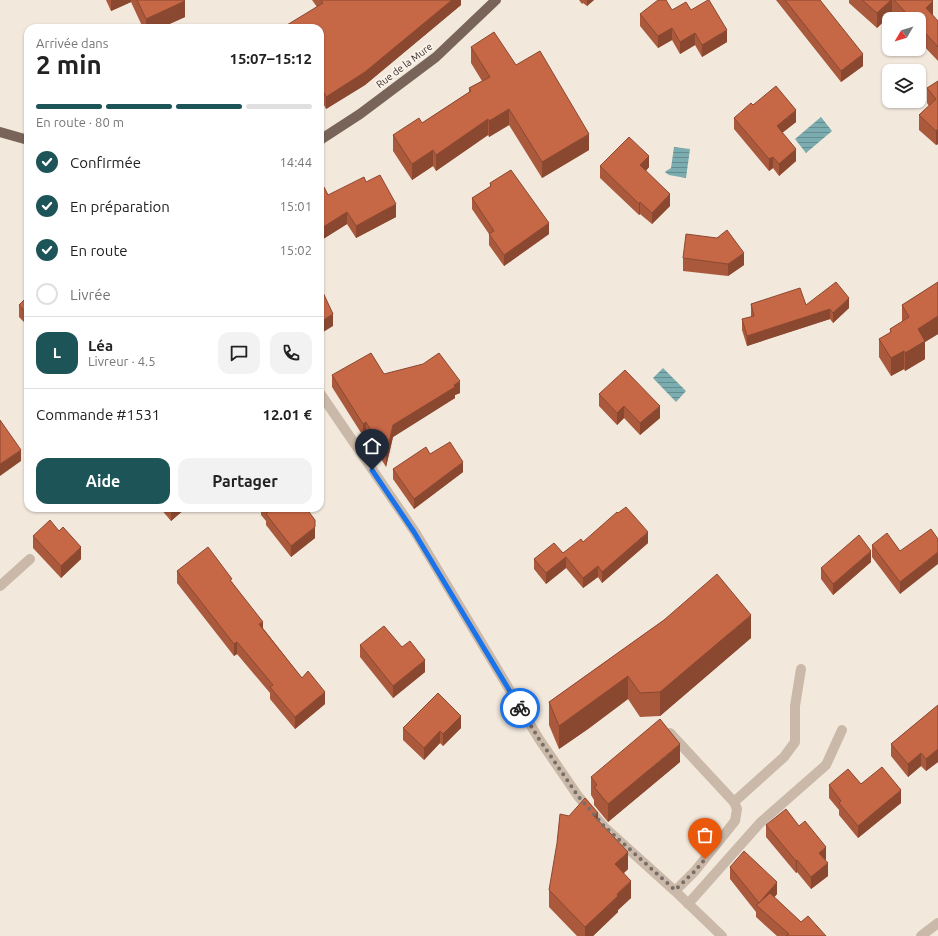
<!DOCTYPE html>
<html lang="fr">
<meta charset="utf-8">
<style>
:root{--surface:#fff;--page:#f2f2f2;--text:#222;--muted:#767676;--line:#e0e0e0;--accent:#1d5458}
body{margin:0;font-family:Ubuntu,sans-serif;background:var(--page);color:var(--text);height:100vh;display:flex;flex-direction:column;font-size:15px;white-space:nowrap}
*{box-sizing:border-box;margin:0}
p{font-size:13px;color:var(--muted)}
.icon{flex:none;width:22px;height:22px;fill:none;stroke:currentColor;stroke-width:2;stroke-linecap:round;stroke-linejoin:round}
.map{position:relative;flex:1;overflow:hidden}
.side{position:absolute;left:24px;top:24px;width:300px;height:488px;display:flex;flex-direction:column;background:var(--surface);border-radius:12px;box-shadow:0 1px 3px #0004}
.side>*{flex:none}
.needle{width:26px;rotate:232deg}
.fabs{position:absolute;left:882px;top:12px;display:grid;gap:8px}
.fabs a{display:grid;place-items:center;width:44px;height:44px;border-radius:8px;background:var(--surface);box-shadow:0 1px 3px #0004;font-size:20px}
.pin{position:absolute;display:grid;place-items:center;width:34px;height:34px;color:#fff;margin:-41px -17px;border-radius:50% 50% 50% 0;rotate:-45deg;box-shadow:0 0 4px #0007}
.pin .icon{rotate:45deg}
.courier{position:absolute;display:grid;place-items:center;width:40px;height:40px;margin:-20px;border:3px solid #1a73e8;border-radius:50%;background:#fff;color:#222;box-shadow:0 1px 5px #0007}
.head em{font-style:normal;font-weight:700}
.head div{display:flex;flex-direction:column-reverse}
.head{display:flex;align-items:center;justify-content:space-between;height:68px;padding:0 12px}
h1{font-size:26px;font-weight:700;line-height:30px}
.bar{display:grid;grid-template-columns:repeat(4,1fr);gap:6px 4px;align-content:center;height:48px;padding:0 12px}
.bar i{height:5px;border-radius:3px;background:var(--line)}
.bar .selected{background:var(--accent)}
.bar p{grid-column:span 4}
.line{display:flex;align-items:center;gap:10px;padding:0 12px;border-top:1px solid var(--line)}
.line div{flex:1}
.round{display:grid;place-items:center;flex:none;width:42px;height:42px;border-radius:12px;background:var(--page)}
ol{padding:0 12px;list-style:none}
li{display:flex;align-items:center;gap:12px;height:44px}
li p{margin-inline-start:auto}
li .icon{padding:4px;border-radius:50%;background:var(--accent);color:#fff;stroke-width:4}
li:last-child{color:var(--muted)}
li i{width:22px;height:22px;border:2px solid var(--line);border-radius:50%}
.button{display:flex;gap:8px;margin-top:auto;padding:8px 12px}
.button a{flex:1;height:46px;border-radius:12px;background:var(--accent);color:#fff;font-size:16px;font-weight:700;line-height:46px;text-align:center}
.button a+a{background:var(--page);color:var(--text)}
.map>svg:first-child{display:block}
.water{fill:url(#water-rules)}
.lines{fill:none;stroke-linecap:round;stroke-linejoin:round}
.minor{stroke:#cab8a8;stroke-width:10}
.major{stroke:#796459;stroke-width:10}
.wall{fill:#aa593c}
.shaded-wall{fill:#8b4831}
.building{fill:#c66746;stroke:#8b4831}
.done{stroke:#786e67;stroke-width:4;stroke-dasharray:0 7.2}
.route{stroke:#1a73e8;stroke-width:5}
.labels{text-anchor:middle;stroke-width:4;stroke-linejoin:round;paint-order:stroke}
.street-label{font-size:10px;fill:#372d28;stroke:#faf2e8}
</style>
<div class="map">
<svg width="938" height="936" viewBox="0 0 938 936">
<defs>
<pattern id="water-rules" width="6" height="5" patternUnits="userSpaceOnUse"><rect width="6" height="5" fill="#7bacaf"/><path d="M0 2.5h6" fill="none" stroke="#668c8e"/></pattern>
</defs>
<rect width="100%" height="100%" fill="#f2e8dc"/>
<path class="water" d="M821,117l11,14 -26,22 -11,-14z
M674,147l16,2 -4,29 -17,-3 -4,-3 1,-1 5,-3z
M663,368l23,23 -10,11 -23,-24z"/>
<g class="lines">
<path class="minor" d="M320,393l95,139 124,207 39,57 26,31 71,64 47,45
M0,586l30,-27
M670,733l64,69 3,7 -2,12 -40,50 -20,20
M734,802l50,-45 11,-15v-36l6,-37
M688,904l72,-81 66,-58 16,-35
M921,936l17,-13"/>
<path class="major" d="M0,132l28,8
M320,140l40,-26 76,-57 60,-57"/>
</g>
<path class="wall" d="M106,0h78l1,17 -24,11h-18l-12,-26 -20,9z
M312,0h149v5l-96,80 -39,24 -6,-12v-69l-3,-21z
M579,0h15l-7,6 -4,-3 -1,1z
M776,0h44l43,66 -22,16z
M849,0h83l1,15 5,6v40l-19,-20v-22h-21l-6,-6 -15,15 -28,-25z
M672,10h19l36,32 -25,15 -7,-12 -15,9 -8,-14 -14,8 -18,-22v-12z
M471,47l45,18 73,85 -47,28 -33,-53 -20,12 -1,-2 -52,36 -3,-5 -21,14 -19,-29v-16l29,-12 47,-31v-4l13,-7 -11,-18z
M938,81v63l-2,1 -17,-15v-15l10,-9 -2,-3v-15z
M753,105l43,17 -14,11 14,28 -17,15 -6,-8 -4,3 -35,-42v-11z
M600,166l49,1 -3,4 24,35 -18,18 -12,-10 -1,1 -39,-37z
M366,182l30,35 -40,21 -9,-14 -27,17v-52l8,6z
M490,183l59,51 -45,32 -15,-21v-11l-17,-25v-11l18,-11z
M683,258l61,7 -16,11 -45,-5z
M938,282v52l-13,8v17l-20,12 -1,-2 -13,7 -12,-19v-18l11,-6v-4l12,-7v-17z
M28,296v30l-9,-9v-12z
M751,304l55,1 43,3 -16,15 -3,-4 -83,27 -5,-16v-11l9,-2z
M384,374l76,19 -5,2v3l-62,39 -7,30 -20,-33 -3,2 -31,-49v-12z
M599,394l61,24 -20,17 -16,-17 -7,7 -18,-19z
M430,454l33,18 -49,37 -21,-30v-10z
M160,508h26l-15,13z
M261,508h34l20,30 -24,19 -25,-32v-4l-5,-6z
M33,536l48,23 -20,19 -28,-30z
M938,539l-38,55 -28,-37v-12l28,6z
M583,542l65,1 -46,40 -4,-6 -15,11 -17,-20 -20,16 -12,-15v-10l29,-6z
M871,562l-38,33 -12,-16v-11z
M177,571l55,11 31,46 39,50 23,26 -30,25 -25,-30v-6l-33,-39 -3,2 -57,-73z
M664,620l87,18 -91,78 -20,1 -12,-18 -40,30 -29,20 -10,-24v-23z
M360,645l42,2 23,25 -32,26 -33,-41z
M938,705v57l-12,9 -5,-5 -13,11 -17,-21v-12z
M403,728h58l-18,18 -3,-3 -16,17 -21,-20z
M680,762l-72,60 -14,-17v-5l-3,-5v-18z
M861,784l40,19 -43,35 -19,-23v-5l-10,-12v-13z
M569,816l29,4 30,49 -4,4 7,25 -13,12v2l-25,24h-16l-28,-29v-17z
M766,825l60,34 -1,1 3,16 -17,13 -14,-17 -1,1 -30,-36z
M730,867l47,27 -3,3 27,25 25,14h-49l-21,-19v-5l-26,-33z"/>
<path class="shaded-wall" d="M111,0h20v2l-20,9z
M452,0h9v5l-96,80 -39,24v-12z
M587,0h7l-7,6z
M891,0h1v13l-15,15v-15z
M185,1v16l-25,11h-14v-9z
M933,1v14l-7,-7z
M672,28v12l-14,8v-12z
M727,30v12l-25,15v-12z
M695,33v12l-15,9v-12z
M863,54v12l-22,16v-11z
M509,109v16l-20,12v-16z
M796,110v12l-19,15v-11z
M488,119v16l-52,36v-16z
M938,129v15l-2,1v-14z
M589,134v16l-47,28v-16z
M796,149v12l-17,15v-12z
M433,150v16l-21,14v-16z
M649,156v11l-9,10v-12z
M773,157v11l-4,3v-12z
M670,194v12l-18,18v-11z
M640,202v12l-1,1v-11z
M396,204v13l-40,21v-12z
M347,212v12l-27,17v-12z
M549,223v11l-45,32v-11z
M744,253v12l-16,11v-12z
M849,298v10l-16,15v-10z
M830,309v10l-83,27v-10z
M333,314v12l-13,8v-12z
M938,316v18l-13,8v17l-20,12v-18l13,-24z
M904,351v18l-13,7v-18z
M460,381v12l-5,2v3l-62,39 -7,30v-11l7,-31z
M624,406v12l-7,7v-12z
M660,406v12l-20,17v-12z
M366,422v12l-3,2v-12z
M21,450v11l-21,15v-12z
M463,462v10l-49,37v-10z
M173,508h13l-15,13v-12z
M315,527v11l-24,19v-11z
M648,532v11l-46,40v-11z
M81,547v12l-20,19v-12z
M871,551v11l-38,33v-11z
M938,552v12l-38,30v-12z
M566,557v11l-20,16v-11z
M598,566v11l-15,11v-10z
M751,615v23l-91,78v-24z
M263,622v12l-4,-10z
M237,642v12l-3,2v-12z
M425,660v12l-32,26v-12z
M628,676v23l-40,30 -29,20v-23z
M325,692v12l-30,25v-12z
M461,716v12l-18,18v-12z
M440,731v12l-16,17v-12z
M680,744v18l-72,60v-18z
M938,749v13l-12,9v-12z
M921,753v13l-13,11v-13z
M901,790v13l-43,35v-12z
M598,813v17l-4,-14z
M826,847v12l-7,6v-12z
M628,852v17l-13,12v-17z
M797,860v12l-1,1v-12z
M828,863v13l-17,13v-12z
M631,881v17l-13,12v2l-25,24h-8v-9z
M777,882v12l-14,17 -4,-8z"/>
<path class="building" d="M137,0h47l1,1 -39,18z
M321,0h131l-87,72 -39,25 -6,-13v-56h-38l41,-25z
M658,0h8l6,10 14,-8 5,8 17,-10h1l18,30 -25,15 -7,-12 -15,9 -8,-14 -14,8 -18,-22z
M785,0h35l43,54 -22,17z
M862,0h29l-14,13z
M894,0h38l1,1 -7,7 12,13v26l-19,-21v-7h-7z
M494,32l22,33 24,-14 49,83 -47,28 -33,-53 -20,12 -1,-2 -52,36 -3,-5 -21,14 -19,-29 26,-17 3,5 49,-32 -2,-3 21,-11 -19,-30z
M938,81v48l-2,2 -17,-16 17,-16 -9,-11z
M776,86l20,24 -19,16 19,23 -17,15 -6,-7 -4,2 -35,-41 17,-15 2,2z
M629,137l20,19 -9,9 30,29 -18,19 -12,-11 -1,2 -39,-38z
M511,170l38,53 -45,32 -15,-21 5,-3 -22,-33 19,-12 -1,-3z
M380,175l16,29 -40,22 -9,-14 -27,17v-40l4,-2 4,8 36,-18 2,5z
M727,230l17,23 -16,11 -45,-6 3,-24 31,4z
M836,282l13,16 -16,15 -3,-4 -83,27 -5,-17 12,-3 -3,-12 49,-16 6,17z
M938,282v34l-20,13 7,12 -20,12 -1,-2 -13,7 -12,-19 12,-7 -1,-3 19,-12 -7,-12z
M320,286l13,28 -13,8z
M28,296v19l-9,-10z
M371,353l13,21 39,-10 16,-11 21,28 -6,4 1,2 -62,38 -7,31 -20,-34 -3,2 -31,-49z
M625,370l35,36 -20,17 -16,-17 -7,7 -18,-19z
M0,420l21,30 -21,14z
M450,442l13,20 -49,37 -21,-30 33,-22 4,7z
M626,507l22,25 -46,40 -4,-6 -15,12 -17,-21 -20,16 -12,-14 20,-16 9,10 18,-14 2,3 34,-30 1,1z
M265,508h30v1l2,-1h9l9,12v7l-24,19 -25,-32 2,-2z
M50,520l9,11 4,-4 18,20 -20,19 -28,-30z
M931,529l7,10v13l-38,30 -28,-37 15,-12 13,18z
M859,535l12,16 -38,33 -12,-16z
M208,547l24,32 -2,1 33,42 -4,2 43,54 6,-7 17,21 -30,25 -25,-30 3,-2 -36,-43 -3,2 -57,-73z
M717,574l34,41 -91,77 -20,1 -12,-17 -40,29 -29,21 -10,-24 115,-82z
M384,626l18,21 8,-6 15,19 -32,26 -33,-41z
M438,693l23,23 -18,18 -3,-3 -16,17 -21,-20z
M938,705v44l-12,10 -5,-6 -13,11 -17,-20z
M660,719l20,25 -72,60 -14,-17 3,-2 -6,-8z
M882,767l19,23 -43,36 -19,-23 2,-2 -12,-16 19,-16 13,15z
M585,798l13,15 -4,3 34,36 -13,12 16,17 -14,13 1,2 -33,31 -36,-37 8,-47 3,-29 9,2z
M786,809l13,17 6,-5 21,26 -7,6 9,10 -17,14 -14,-17 -1,1 -30,-36z
M744,851l33,31 -18,21 11,-10 31,29 7,-6 18,20h-40l3,-2 -33,-29 3,-2 -29,-36z"/>
<g class="lines">
<path class="done" d="M520,708l19,31 39,57 26,30 71,64 20,-19 10,-12"/>
<path class="route" d="M372,470l42,62 106,176"/>
</g>
<g class="labels">
<g class="street-label">
<text transform="translate(404 65) rotate(-37)" y="4">Rue de la Mure</text>
</g>
</g>
</svg>
<div class="fabs">
<a><svg class="needle" viewBox="-14 -14 28 28"><path d="M0-13l5 13h-10z" fill="#e53935"/><path d="M0 13l5-13h-10z" fill="#767676"/></svg></a>
<a><svg class="icon" aria-label="layers" viewBox="0 0 24 24"><path d="M12 4l9 5-9 5-9-5zM3 14l9 5 9-5"/></svg></a>
</div>
<div class="pin" style="left:705px;top:859px;background:#ea580c"><svg class="icon" aria-label="bag" viewBox="0 0 24 24"><path d="M5 8h14l-1 12H6zM9 8a3 3 0 0 1 6 0"/></svg></div>
<div class="pin" style="left:372px;top:470px;background:#1f2937"><svg class="icon" aria-label="home" viewBox="0 0 24 24"><path d="M3 11l9-7 9 7M6 9v11h12V9"/></svg></div>
<div class="courier" style="left:520px;top:708px"><svg class="icon" aria-label="bike" viewBox="0 0 24 24"><circle cx="6" cy="16" r="4"/><circle cx="18" cy="16" r="4"/><path d="M6 16l4-8h5l3 8M10 8l3 8H6M13 5h3"/></svg></div>
<section class="side">
<div class="head"><div><h1>2 min</h1><p>Arrivée dans</p></div><em>15:07–15:12</em></div>
<div class="bar"><i class="selected"></i><i class="selected"></i><i class="selected"></i><i></i><p>En route · 80 m</p></div>
<ol>
<li><svg class="icon" aria-label="check" viewBox="0 0 24 24"><path d="M5 12l5 5 9-10"/></svg>Confirmée<p>14:44</p></li>
<li><svg class="icon" aria-label="check" viewBox="0 0 24 24"><path d="M5 12l5 5 9-10"/></svg>En préparation<p>15:01</p></li>
<li><svg class="icon" aria-label="check" viewBox="0 0 24 24"><path d="M5 12l5 5 9-10"/></svg>En route<p>15:02</p></li>
<li><i></i>Livrée</li>
</ol>
<div class="line" style="height:72px"><b class="round" style="background:var(--accent);color:#fff">L</b><div><b>Léa</b><p>Livreur · 4.5</p></div><a class="round"><svg class="icon" aria-label="chat" viewBox="0 0 24 24"><path d="M4 5h16v11H9l-5 4z"/></svg></a><a class="round"><svg class="icon" aria-label="phone" viewBox="0 0 24 24"><path d="M5 4h4l2 5-3 2q2 4 5 5l2-3 5 2v4C11 20 4 13 5 4z"/></svg></a></div>
<div class="line" style="height:52px"><div>Commande #1531</div><b>12.01 €</b></div>
<div class="button"><a>Aide</a><a>Partager</a></div>
</section>
</div>
